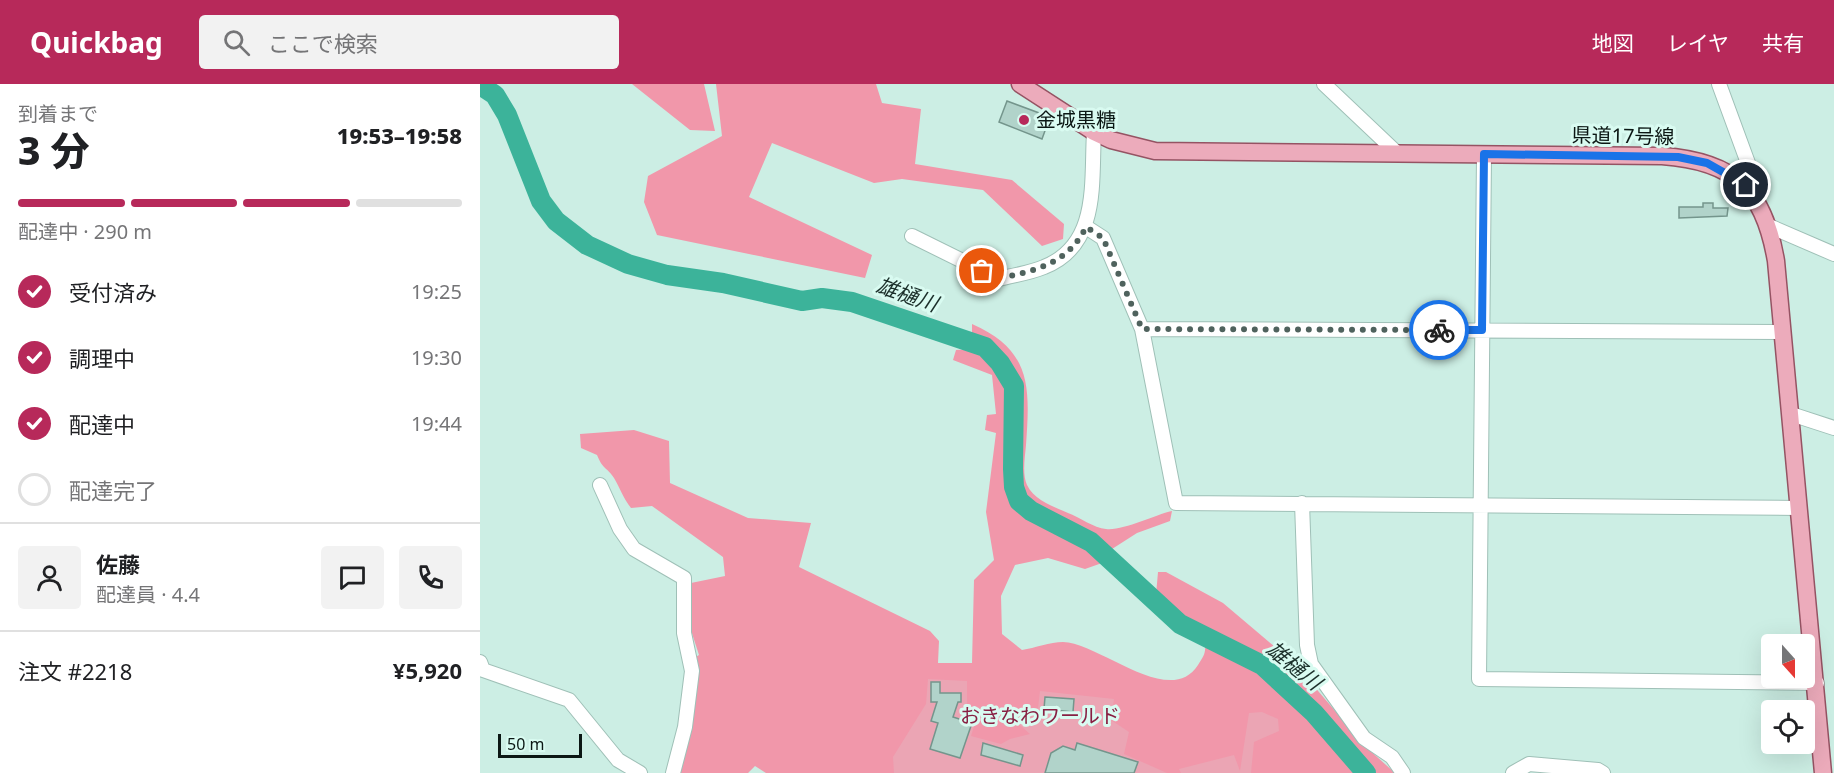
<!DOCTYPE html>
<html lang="ja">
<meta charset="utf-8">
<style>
:root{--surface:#fff;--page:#f2f2f2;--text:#202124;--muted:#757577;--line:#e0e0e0;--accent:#b7295a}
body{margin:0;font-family:"Noto Sans","Noto Sans JP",sans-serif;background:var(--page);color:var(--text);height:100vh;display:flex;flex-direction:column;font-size:22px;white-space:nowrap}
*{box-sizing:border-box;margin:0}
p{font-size:20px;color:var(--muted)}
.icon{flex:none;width:33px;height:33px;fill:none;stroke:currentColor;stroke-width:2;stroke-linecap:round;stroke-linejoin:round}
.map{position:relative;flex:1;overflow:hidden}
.side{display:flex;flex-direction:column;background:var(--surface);width:480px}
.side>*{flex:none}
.needle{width:39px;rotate:159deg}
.buttons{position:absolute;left:1281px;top:550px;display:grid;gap:12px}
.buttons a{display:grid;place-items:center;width:54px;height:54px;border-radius:6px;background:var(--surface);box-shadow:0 6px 24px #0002;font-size:30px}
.scale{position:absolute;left:18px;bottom:15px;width:84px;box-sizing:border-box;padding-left:6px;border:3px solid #0b1714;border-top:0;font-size:16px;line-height:21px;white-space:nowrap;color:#0b1714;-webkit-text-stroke:4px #d9fbf1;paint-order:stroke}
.pin{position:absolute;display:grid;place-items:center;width:51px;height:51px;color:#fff;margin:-26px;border:3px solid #fff;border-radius:50%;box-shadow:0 2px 6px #0007}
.courier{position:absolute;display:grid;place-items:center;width:60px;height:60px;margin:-30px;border:4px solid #1a73e8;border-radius:50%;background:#fff;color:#222;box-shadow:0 2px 8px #0007}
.headline em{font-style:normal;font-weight:800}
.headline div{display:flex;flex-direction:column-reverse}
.headline{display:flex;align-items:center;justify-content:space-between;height:102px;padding:0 18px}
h1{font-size:39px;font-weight:800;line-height:45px}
.bar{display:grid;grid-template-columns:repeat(4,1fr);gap:9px 6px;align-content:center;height:72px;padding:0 18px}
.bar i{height:8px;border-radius:4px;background:var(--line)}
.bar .selected{background:var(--accent)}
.bar p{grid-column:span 4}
.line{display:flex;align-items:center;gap:15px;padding:0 18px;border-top:2px solid var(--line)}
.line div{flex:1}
.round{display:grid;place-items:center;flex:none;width:63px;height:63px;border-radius:6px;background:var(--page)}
ol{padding:0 18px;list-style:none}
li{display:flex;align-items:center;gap:18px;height:66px}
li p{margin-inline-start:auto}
li .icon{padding:6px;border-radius:50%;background:var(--accent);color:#fff;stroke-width:4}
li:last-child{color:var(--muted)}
li i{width:33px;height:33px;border:3px solid var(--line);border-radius:50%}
header{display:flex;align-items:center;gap:36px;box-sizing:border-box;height:84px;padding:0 30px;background:var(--accent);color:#fff}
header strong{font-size:28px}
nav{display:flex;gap:33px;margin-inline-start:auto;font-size:21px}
.search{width:420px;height:54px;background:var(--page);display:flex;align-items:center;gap:15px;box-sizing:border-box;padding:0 21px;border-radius:6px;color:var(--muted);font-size:22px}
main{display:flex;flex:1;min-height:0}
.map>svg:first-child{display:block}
.green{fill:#eba5b4}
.forest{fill:#f197aa}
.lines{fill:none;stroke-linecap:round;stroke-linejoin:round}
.river{stroke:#3cb39a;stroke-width:20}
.building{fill:#b1d3ca;stroke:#74958c;stroke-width:1.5}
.minor-casing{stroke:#9fc0b7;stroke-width:16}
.major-casing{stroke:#955363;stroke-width:19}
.minor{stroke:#fff;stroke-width:14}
.major{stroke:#ecabbb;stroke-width:16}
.done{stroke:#4f625d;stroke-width:6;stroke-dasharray:0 10.8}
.route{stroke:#1a73e8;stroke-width:8}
.poi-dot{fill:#b7295a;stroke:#d9fbf1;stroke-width:2}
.labels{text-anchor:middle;stroke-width:6;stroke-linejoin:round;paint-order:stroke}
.poi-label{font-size:20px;fill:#0b1714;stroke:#d9fbf1;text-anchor:start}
.street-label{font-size:20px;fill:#0b1714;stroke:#d9fbf1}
.park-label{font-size:20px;fill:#882043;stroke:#d9fbf1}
.water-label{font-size:21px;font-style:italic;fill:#1b2f2a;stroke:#d9fbf1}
</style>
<header>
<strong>Quickbag</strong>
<div class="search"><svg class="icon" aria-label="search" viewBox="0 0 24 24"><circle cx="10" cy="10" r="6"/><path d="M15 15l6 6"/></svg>ここで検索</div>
<nav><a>地図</a><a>レイヤ</a><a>共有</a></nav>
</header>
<main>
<section class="side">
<div class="headline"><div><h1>3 分</h1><p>到着まで</p></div><em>19:53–19:58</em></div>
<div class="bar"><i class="selected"></i><i class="selected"></i><i class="selected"></i><i></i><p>配達中 · 290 m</p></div>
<ol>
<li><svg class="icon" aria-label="check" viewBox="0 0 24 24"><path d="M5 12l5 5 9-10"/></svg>受付済み<p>19:25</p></li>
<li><svg class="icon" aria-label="check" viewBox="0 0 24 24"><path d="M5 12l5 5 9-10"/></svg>調理中<p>19:30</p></li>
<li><svg class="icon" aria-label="check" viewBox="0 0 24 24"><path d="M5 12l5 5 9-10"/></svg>配達中<p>19:44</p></li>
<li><i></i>配達完了</li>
</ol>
<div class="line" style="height:108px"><a class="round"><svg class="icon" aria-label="person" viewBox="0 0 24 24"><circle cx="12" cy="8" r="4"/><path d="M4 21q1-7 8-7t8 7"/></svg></a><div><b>佐藤</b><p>配達員 · 4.4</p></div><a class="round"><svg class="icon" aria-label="chat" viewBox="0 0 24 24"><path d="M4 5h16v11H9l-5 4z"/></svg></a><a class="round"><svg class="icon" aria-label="phone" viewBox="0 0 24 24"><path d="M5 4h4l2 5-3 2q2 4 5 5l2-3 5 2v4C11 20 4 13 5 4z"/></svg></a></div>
<div class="line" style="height:78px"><div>注文 #2218</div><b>¥5,920</b></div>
</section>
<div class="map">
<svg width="1354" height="689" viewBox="0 0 1354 689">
<rect width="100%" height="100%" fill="#cceee4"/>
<path class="green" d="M452,580l319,41 32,10 2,17 -29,41h-366l-1,-12z"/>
<path class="forest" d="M152,0h72l11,47 -25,-1z
M236,0h160l6,19 39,6 -6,55 97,16 52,44 -1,15 -21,7 -59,-56 -81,-11 -28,4 -102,-40 -23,54 123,58 -7,23 -208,-43 -13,-33 4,-26 74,-40z
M492,240c60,26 58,64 54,121 -1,12 -4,29 1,40 7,15 27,22 41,28 11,4 26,15 38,16 17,2 48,-14 66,-18l-2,10 -33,12 -25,16 -10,14 -17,6 -37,-11 -33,7 -14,31 1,38 20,16c13,-2 28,-8 41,-8 37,1 107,67 135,23 5,-8 8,-11 7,-21l-27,-10 -22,-39 2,-23h8l57,31 72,61 71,83 29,26h-144l3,-31 25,-11 -1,-12 -16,-7 -13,1 -9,58 -6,-16 -55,14 2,4h-14l-43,-19 5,-22 -18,-12 3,-21 -74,-8 -3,26 -28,-6 -42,-2v-28l-39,-2 -2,25 -33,53 1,16h-128l-11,-7 -7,7h-68l14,-115 5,-3 -10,-31 2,-41 34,-7 -2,-19 -71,-51 -21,2c-8,-10 -11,-20 -17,-30 -7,-11 -11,-8 -17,-23l-16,-7 -1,-14 54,-4 35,11 1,42 78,35 63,5 -12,44 131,64 9,10 -1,22h34l2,-83 20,-20 -8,-48 10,-79 -11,-3 2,-15 9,-1 -4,-39 -39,-15 3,-10 18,-1 32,16 -4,-13 -30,-19z
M497,633l37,3 16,14 -20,5 -9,5 -30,-8z"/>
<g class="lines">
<path class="river" d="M0,1l15,10 12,20 34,86 15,20 31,24 41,19 39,11 56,8 79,18 20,-3 30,4 133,45 15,16 14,23 -1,83 1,18 5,14 12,10 60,31 89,82 82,41 52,48 52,60"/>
</g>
<path class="building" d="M527,17l43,16 -8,22 -43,-17z
M1223,119h10v5h15l-1,8 -48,2v-11h24z
M451,598h9v11h21v9h-3l-5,15 19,6 -12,35 -30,-9 8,-26 -7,-2 6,-19h-6z
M565,613l29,2 -1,13 -29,-3z
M503,659l40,12 -3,11 -39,-11z
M597,659l61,19 -4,11h-89l6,-20 12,-7 12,4z"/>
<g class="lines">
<g class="minor-casing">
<path id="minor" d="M844,0l74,70
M1239,0l29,79 -2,22
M1004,71l-5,524 338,4
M1289,142l65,28
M606,143l17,11 39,91 34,174 623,5
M432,152l87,43c15,-4 31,-6 45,-12 56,-22 47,-85 50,-135
M662,245l640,3
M1311,330l43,14
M120,401l20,44 14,20 50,29v55l8,38 -7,56 -12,46
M822,419l5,142 4,19 53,74 28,19 11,16
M0,578l3,8 86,30 49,60 22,13
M1033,689l16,-9 69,6 5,3"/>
</g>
<g class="major-casing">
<path id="major" d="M540,0l74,48 17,8 44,11 507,5c73,5 102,34 114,105l47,512"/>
</g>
<use href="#minor" class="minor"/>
<use href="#major" class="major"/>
</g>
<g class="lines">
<path class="done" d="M502,187l17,8c38,-10 68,-14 87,-52l17,11 39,91 297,1"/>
<path class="route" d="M959,246h43l2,-176 194,3 29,6 39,22"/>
</g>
<circle class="poi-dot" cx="544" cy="36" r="6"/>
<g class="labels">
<g class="poi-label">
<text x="556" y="43">金城黒糖</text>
</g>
<g class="street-label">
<text transform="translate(1143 52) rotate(1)" y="7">県道17号線</text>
</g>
<g class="park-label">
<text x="560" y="639">おきなわワールド</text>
</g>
<g class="water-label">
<text transform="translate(427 211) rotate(19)" y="7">雄樋川</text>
<text transform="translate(814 582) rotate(39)" y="7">雄樋川</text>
</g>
</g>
</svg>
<div class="buttons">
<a><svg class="needle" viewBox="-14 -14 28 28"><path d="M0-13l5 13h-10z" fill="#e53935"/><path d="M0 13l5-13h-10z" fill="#757577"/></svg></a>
<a><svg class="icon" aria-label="locate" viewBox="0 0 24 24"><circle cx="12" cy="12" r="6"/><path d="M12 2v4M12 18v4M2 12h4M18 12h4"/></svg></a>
</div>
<div class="scale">50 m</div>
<div class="pin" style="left:502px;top:187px;background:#ea580c"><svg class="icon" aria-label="bag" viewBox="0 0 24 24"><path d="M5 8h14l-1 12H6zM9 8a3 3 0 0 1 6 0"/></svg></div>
<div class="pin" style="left:1266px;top:101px;background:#1f2937"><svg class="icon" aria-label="home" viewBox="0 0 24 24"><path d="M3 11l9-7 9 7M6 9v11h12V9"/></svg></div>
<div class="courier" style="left:959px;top:246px"><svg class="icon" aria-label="bike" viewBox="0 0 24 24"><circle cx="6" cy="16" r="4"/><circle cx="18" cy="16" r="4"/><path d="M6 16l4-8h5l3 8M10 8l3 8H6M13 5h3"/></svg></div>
</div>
</main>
